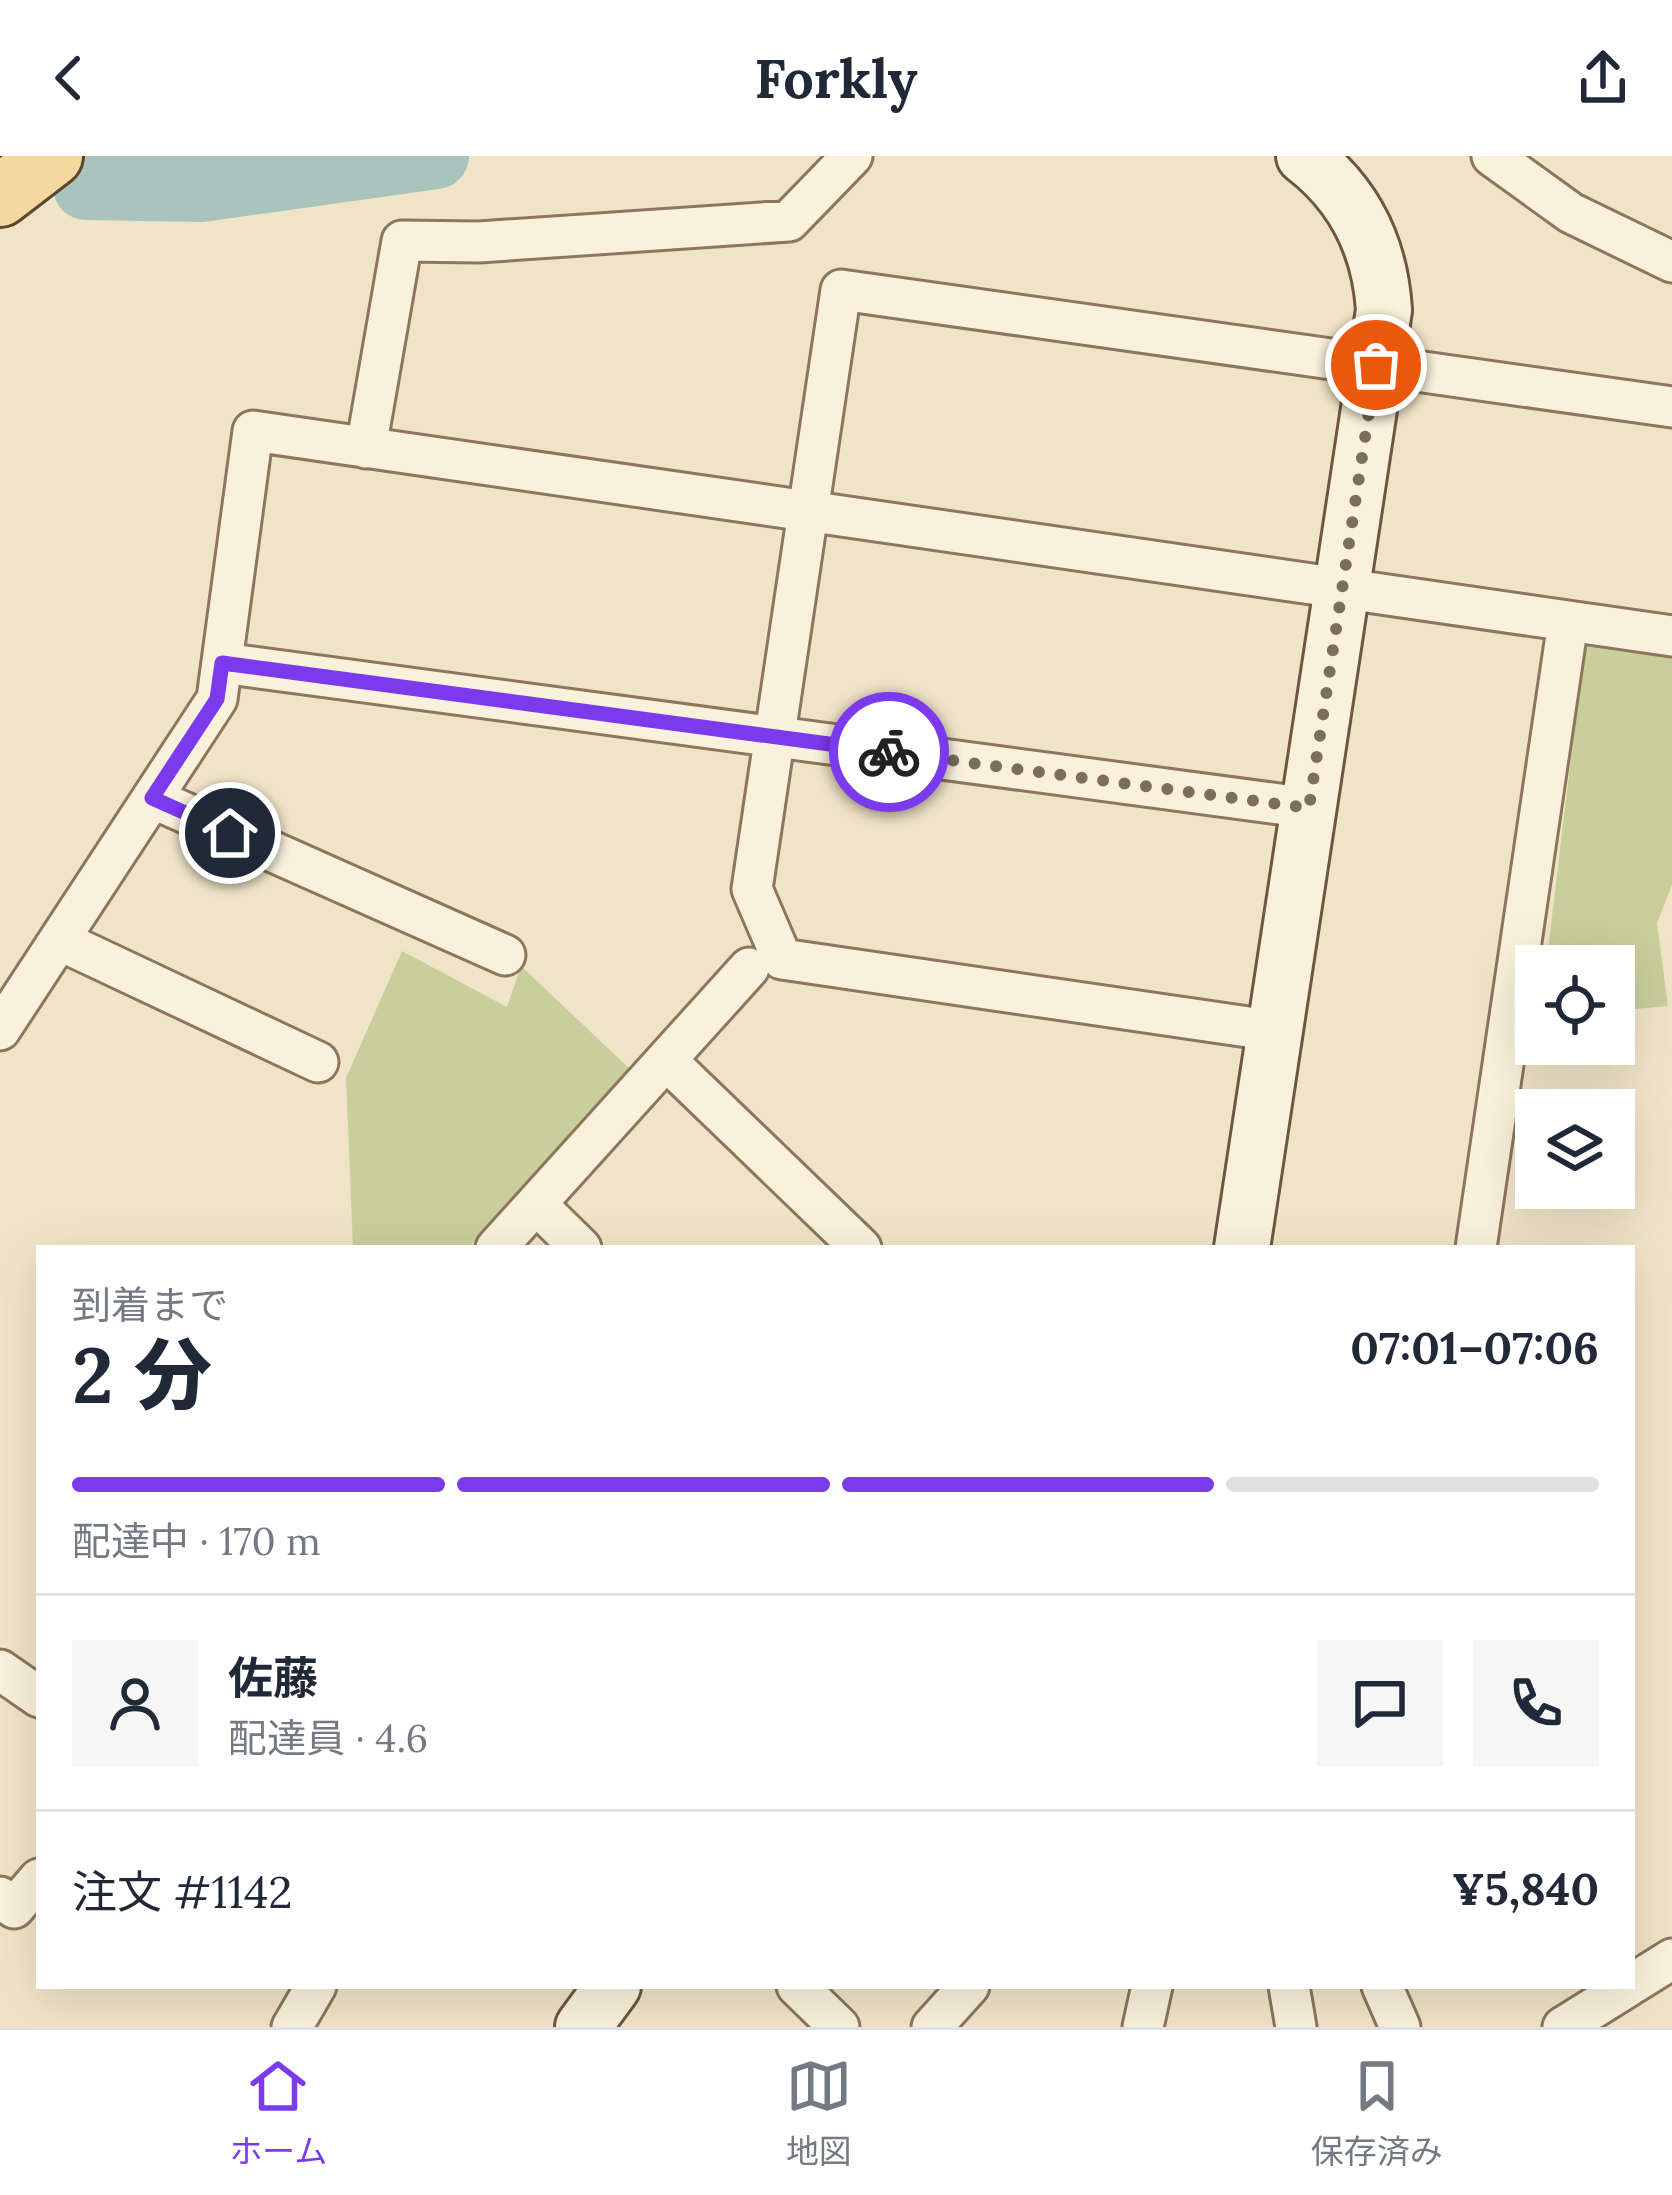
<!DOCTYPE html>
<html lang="ja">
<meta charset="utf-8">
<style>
:root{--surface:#fff;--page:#f6f6f7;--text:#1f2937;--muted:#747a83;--line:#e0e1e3;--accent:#7c3aed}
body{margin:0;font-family:Lora,"Noto Sans JP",serif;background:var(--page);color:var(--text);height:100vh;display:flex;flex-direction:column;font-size:45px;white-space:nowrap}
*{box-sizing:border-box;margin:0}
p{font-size:39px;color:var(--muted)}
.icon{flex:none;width:66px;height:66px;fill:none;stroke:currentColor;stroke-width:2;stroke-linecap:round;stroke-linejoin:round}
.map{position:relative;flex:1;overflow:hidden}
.sheet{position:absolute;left:36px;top:1089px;width:1599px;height:744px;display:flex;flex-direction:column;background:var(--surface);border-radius:0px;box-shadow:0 12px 48px #0002}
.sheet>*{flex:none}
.controls{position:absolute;left:1515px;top:789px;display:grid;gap:24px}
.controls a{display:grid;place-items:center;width:120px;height:120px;border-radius:0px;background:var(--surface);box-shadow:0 12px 48px #0002;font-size:60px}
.pin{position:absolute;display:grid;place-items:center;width:102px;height:102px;color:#fff;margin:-51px;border:6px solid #fff;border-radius:50%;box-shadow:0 3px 12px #0007}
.courier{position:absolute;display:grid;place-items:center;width:120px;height:120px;margin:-60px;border:9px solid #7c3aed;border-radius:50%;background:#fff;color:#222;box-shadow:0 3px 15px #0007}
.headline em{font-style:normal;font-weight:800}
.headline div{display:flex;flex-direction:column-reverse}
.headline{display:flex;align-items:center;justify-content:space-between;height:204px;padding:0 36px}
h1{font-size:78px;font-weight:800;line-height:90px}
.bar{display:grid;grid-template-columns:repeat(4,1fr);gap:18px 12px;align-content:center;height:144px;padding:0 36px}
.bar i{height:15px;border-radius:9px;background:var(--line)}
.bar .active{background:var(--accent)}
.bar p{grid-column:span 4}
.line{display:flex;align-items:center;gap:30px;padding:0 36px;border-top:3px solid var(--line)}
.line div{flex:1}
.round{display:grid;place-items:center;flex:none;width:126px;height:126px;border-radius:0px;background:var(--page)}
header{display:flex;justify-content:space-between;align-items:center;height:156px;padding:0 36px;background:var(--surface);font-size:54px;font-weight:800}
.tab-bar{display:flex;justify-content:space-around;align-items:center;height:168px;border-top:3px solid var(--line);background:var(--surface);font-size:33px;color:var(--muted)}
.tab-bar a{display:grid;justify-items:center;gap:6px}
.tab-bar .active{color:var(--accent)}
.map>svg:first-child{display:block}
.green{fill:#c9cf9b}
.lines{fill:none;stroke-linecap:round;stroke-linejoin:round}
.river{stroke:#a9c4bc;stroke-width:66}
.street-casing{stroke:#8d765c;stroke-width:45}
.secondary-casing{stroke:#6f573f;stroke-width:60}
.primary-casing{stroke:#5b4430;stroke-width:66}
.street{stroke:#faf1dc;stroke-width:39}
.secondary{stroke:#faf1dc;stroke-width:54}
.primary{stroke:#f3d9a0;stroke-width:60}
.done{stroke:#7c6e5b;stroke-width:12;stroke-dasharray:0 21.6}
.route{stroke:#7c3aed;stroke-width:15}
</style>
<header><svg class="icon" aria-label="back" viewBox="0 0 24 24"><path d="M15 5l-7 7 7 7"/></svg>Forkly<svg class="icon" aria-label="share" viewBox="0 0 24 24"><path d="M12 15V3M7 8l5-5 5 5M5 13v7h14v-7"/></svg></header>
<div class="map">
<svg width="1672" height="1871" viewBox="0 0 1672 1871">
<rect width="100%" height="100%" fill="#f0e4c8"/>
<path class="green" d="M1585,486l87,12v231l-15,38 11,83 -54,5v-45h-68z
M402,795l105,56 14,-41 111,105 -164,177h-115l-7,-170z"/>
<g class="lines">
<path class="river" d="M86,31l115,2 235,-33"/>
<g class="street-casing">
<path id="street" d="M1492,0l79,57 101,49
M366,292l36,-207 77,1 310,-21 63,-65
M222,507l1087,145
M152,642l353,157
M59,784l259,122
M0,874l217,-331 36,-268 1419,205
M1275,875l-493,-72 -30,-70 89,-599 831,117
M666,904l195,188
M536,1048l45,44
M496,1092l253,-280
M1476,1092l92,-626
M0,1514l39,27
M0,1741l14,11 25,-29
M1632,1828l40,-25
M797,1830l42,41
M1289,1830l7,41
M1382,1830l18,41
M292,1871l24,-41
M932,1871l37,-41
M1143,1871l9,-41
M1563,1871l66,-41"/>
</g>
<g class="secondary-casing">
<path id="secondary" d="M1242,1092l142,-938c-4,-63 -29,-115 -80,-154
M583,1871l30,-41"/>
</g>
<g class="primary-casing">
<path id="primary" d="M0,40l52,-40"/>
</g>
<use href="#street" class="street"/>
<use href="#secondary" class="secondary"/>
<use href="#primary" class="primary"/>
</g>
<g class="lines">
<path class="done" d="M889,596l420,56 67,-443"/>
<path class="route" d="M230,677l-78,-35 65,-99 5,-36 667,89"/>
</g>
</svg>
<div class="controls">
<a><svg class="icon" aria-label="locate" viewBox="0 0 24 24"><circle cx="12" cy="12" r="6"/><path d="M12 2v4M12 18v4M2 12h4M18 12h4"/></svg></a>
<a><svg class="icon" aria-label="layers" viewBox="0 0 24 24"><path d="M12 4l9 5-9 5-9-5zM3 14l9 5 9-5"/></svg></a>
</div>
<div class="pin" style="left:1376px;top:209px;background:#ea580c"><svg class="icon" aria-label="bag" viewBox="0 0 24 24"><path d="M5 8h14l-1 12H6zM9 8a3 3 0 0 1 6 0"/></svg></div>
<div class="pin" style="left:230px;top:677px;background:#1f2937"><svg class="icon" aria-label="home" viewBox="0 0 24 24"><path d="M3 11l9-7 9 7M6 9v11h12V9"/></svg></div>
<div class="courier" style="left:889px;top:596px"><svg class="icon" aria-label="bike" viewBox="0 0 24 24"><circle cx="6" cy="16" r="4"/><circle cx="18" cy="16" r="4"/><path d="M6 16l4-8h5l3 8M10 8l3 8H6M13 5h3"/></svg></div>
<section class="sheet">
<div class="headline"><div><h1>2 分</h1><p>到着まで</p></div><em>07:01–07:06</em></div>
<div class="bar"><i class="active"></i><i class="active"></i><i class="active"></i><i></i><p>配達中 · 170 m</p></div>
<div class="line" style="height:216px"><a class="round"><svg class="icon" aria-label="person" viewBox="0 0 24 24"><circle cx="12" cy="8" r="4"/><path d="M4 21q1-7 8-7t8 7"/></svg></a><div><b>佐藤</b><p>配達員 · 4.6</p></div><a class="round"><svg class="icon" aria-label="chat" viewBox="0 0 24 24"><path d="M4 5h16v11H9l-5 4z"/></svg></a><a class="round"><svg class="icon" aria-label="phone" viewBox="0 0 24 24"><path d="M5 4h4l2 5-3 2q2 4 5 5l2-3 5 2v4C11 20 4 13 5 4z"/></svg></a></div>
<div class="line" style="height:156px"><div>注文 #1142</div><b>¥5,840</b></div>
</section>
</div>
<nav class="tab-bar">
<a class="active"><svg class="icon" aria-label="home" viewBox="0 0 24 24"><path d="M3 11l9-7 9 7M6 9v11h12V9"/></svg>ホーム</a>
<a><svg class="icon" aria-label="map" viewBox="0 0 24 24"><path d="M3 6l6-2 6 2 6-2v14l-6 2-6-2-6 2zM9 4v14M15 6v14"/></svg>地図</a>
<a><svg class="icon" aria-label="saved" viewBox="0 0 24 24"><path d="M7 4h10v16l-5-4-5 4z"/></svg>保存済み</a>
</nav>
